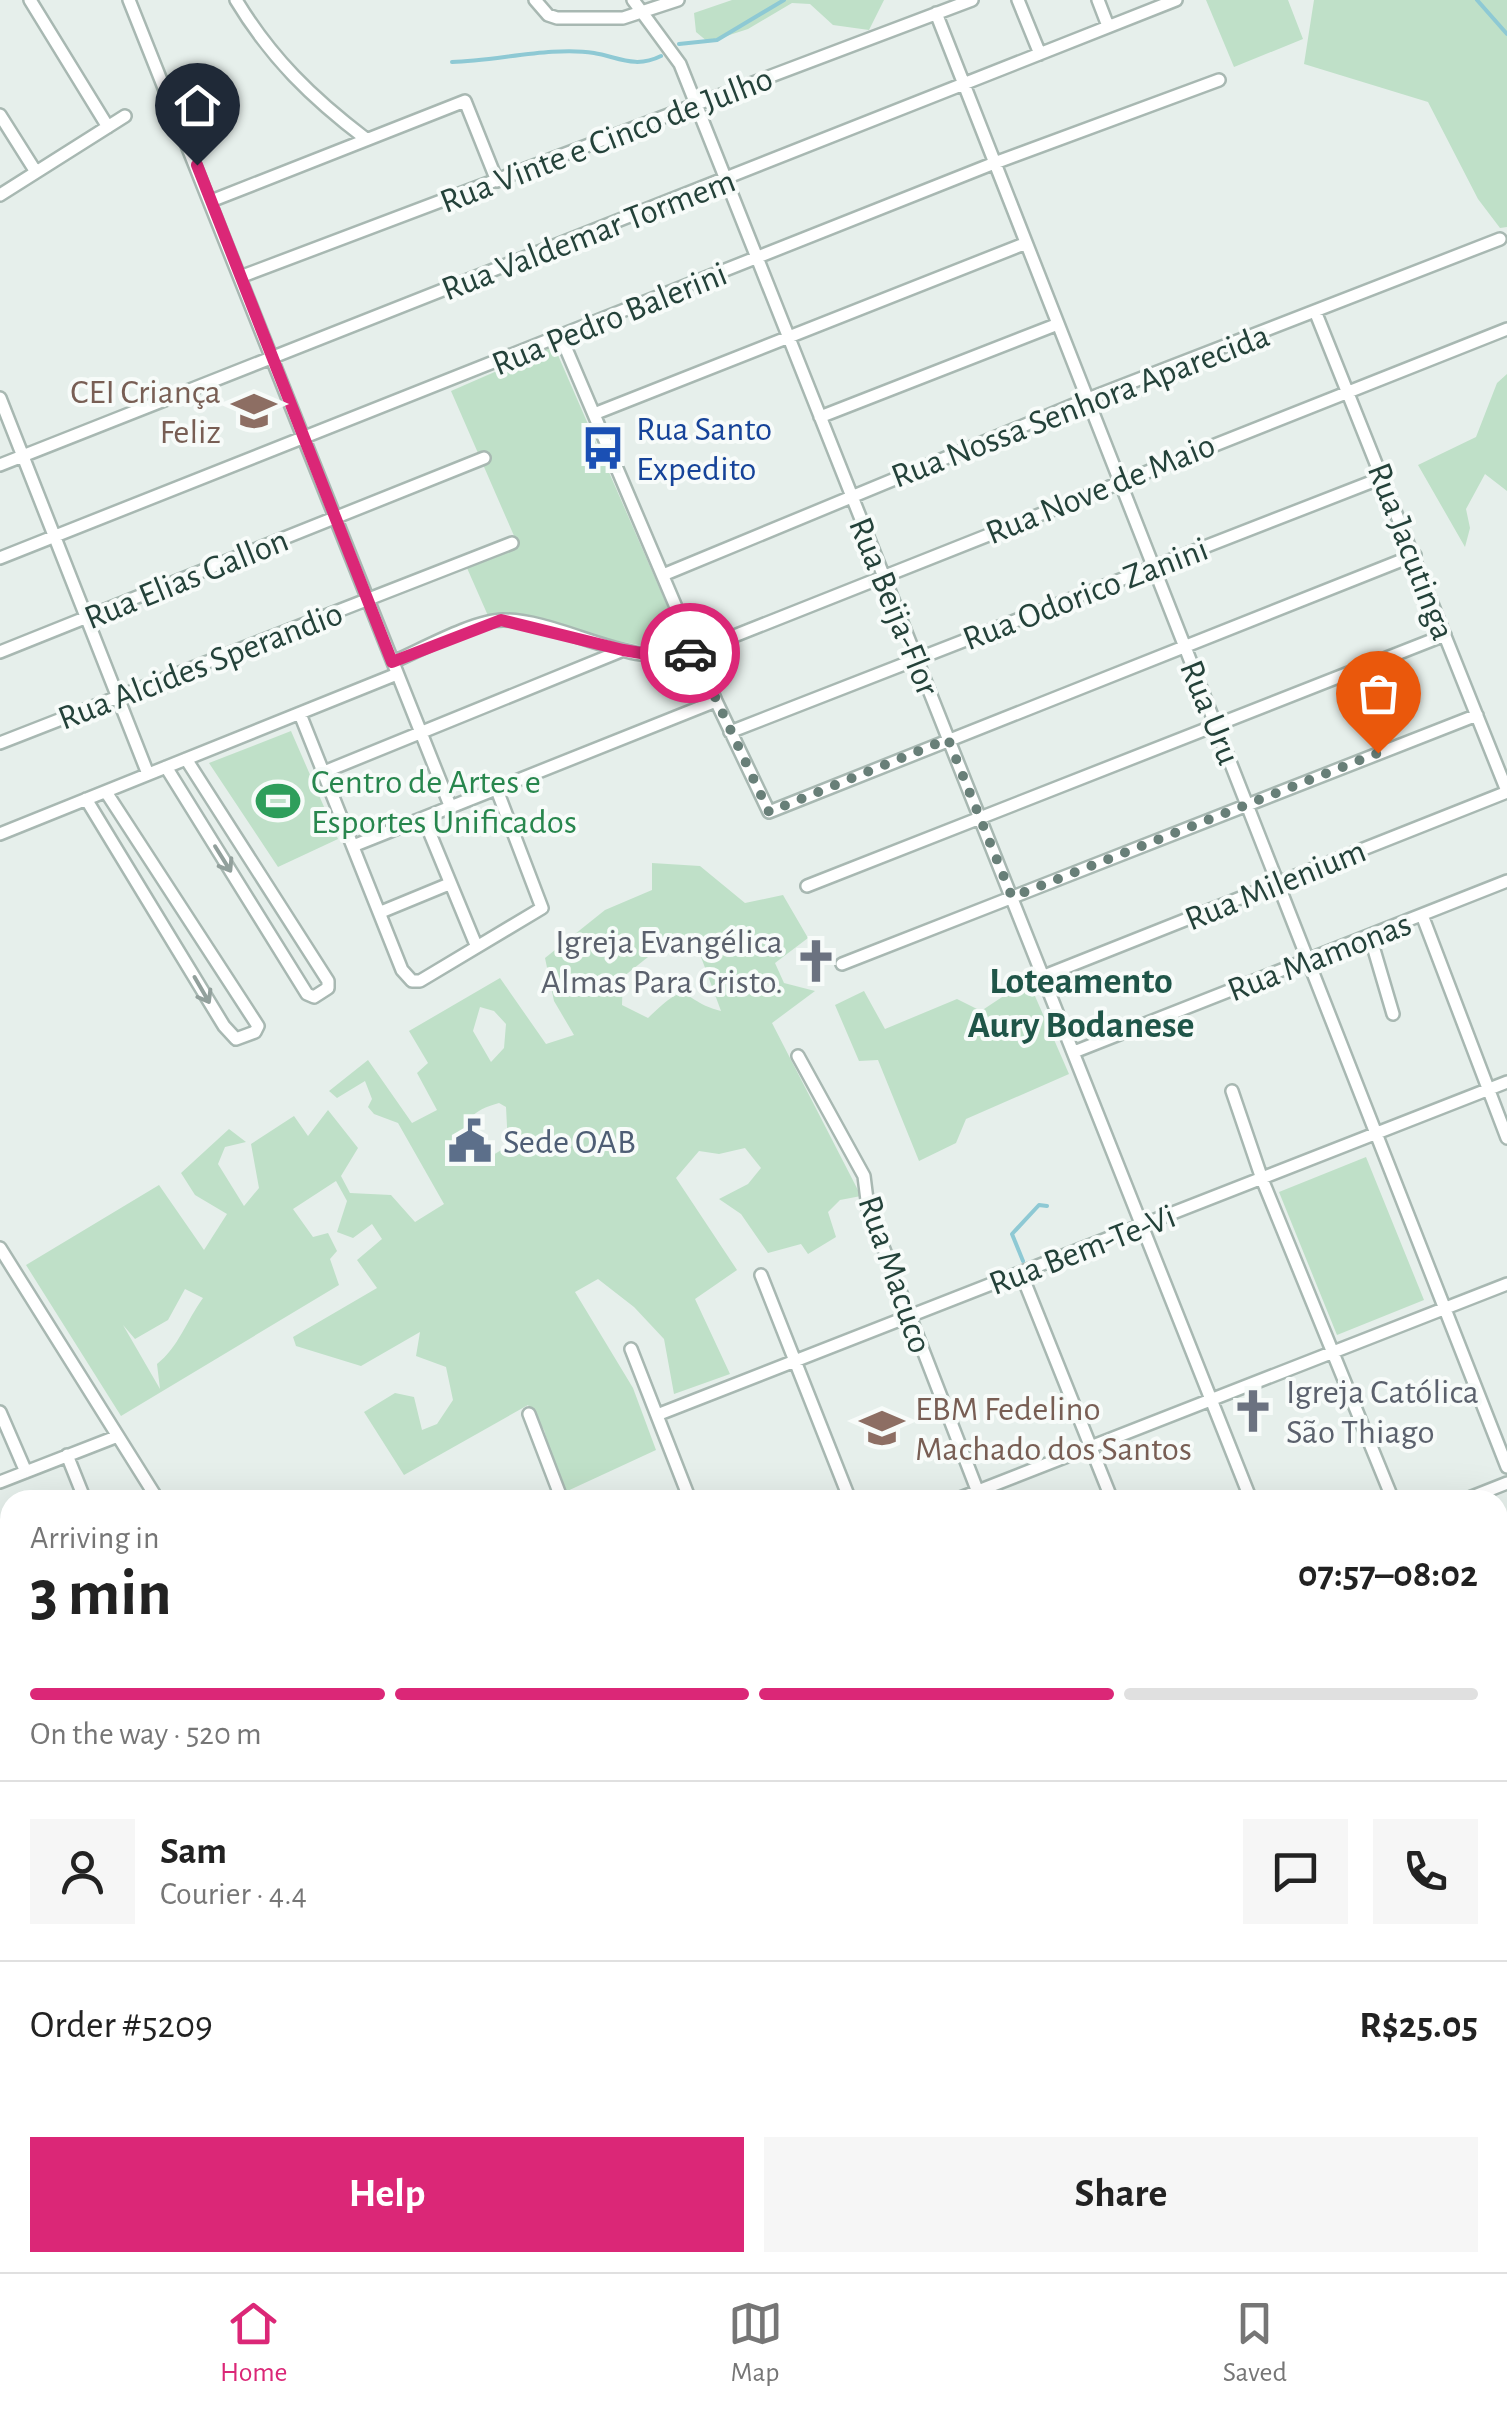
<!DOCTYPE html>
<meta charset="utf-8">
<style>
:root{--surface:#fff;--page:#f6f6f6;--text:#222;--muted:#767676;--line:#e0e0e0;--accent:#db2777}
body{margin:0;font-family:"Alegreya Sans",sans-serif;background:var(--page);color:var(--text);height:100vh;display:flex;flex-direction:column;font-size:38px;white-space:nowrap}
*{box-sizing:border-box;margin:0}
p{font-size:32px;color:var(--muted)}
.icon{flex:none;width:55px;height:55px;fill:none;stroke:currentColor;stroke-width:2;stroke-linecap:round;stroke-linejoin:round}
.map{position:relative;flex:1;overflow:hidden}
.panel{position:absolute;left:0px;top:1490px;width:1508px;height:782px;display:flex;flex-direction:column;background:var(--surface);border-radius:30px 30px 0 0;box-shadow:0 10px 40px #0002}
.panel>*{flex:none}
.pin{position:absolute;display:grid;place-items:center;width:85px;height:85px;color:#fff;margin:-102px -42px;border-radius:50% 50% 50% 0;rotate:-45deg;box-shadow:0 0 10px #0007}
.pin .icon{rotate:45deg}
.courier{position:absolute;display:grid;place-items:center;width:100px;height:100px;margin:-50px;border:8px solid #db2777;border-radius:50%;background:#fff;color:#222;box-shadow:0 2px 12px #0007}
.summary em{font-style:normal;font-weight:600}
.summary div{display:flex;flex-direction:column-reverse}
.summary{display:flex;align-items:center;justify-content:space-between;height:170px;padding:0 30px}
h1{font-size:65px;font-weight:600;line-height:75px}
.bar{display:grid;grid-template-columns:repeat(4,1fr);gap:15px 10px;align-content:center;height:120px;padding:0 30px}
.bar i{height:12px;border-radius:8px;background:var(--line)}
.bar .active{background:var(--accent)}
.bar p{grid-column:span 4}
.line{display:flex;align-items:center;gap:25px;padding:0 30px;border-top:2px solid var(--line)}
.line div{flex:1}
.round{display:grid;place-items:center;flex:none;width:105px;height:105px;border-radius:0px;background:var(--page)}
.primary-button{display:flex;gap:20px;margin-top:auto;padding:20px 30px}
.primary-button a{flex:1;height:115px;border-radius:0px;background:var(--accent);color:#fff;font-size:40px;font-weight:600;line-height:115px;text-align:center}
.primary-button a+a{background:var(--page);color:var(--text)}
.tabs{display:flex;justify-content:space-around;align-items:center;height:140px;border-top:2px solid var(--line);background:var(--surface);font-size:28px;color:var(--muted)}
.tabs a{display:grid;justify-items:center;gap:5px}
.tabs .active{color:var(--accent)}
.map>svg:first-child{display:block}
.green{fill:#bfe0c8;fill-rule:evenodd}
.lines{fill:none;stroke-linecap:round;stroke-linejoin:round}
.stream{stroke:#8ec9d4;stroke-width:4}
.minor-casing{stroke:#a8b8b2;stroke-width:16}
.major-casing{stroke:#c2cac8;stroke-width:19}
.minor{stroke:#fff;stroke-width:11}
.major{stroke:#6aa596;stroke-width:14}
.oneway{stroke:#92a09c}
.done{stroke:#687f78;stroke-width:10;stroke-dasharray:0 18}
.route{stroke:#db2777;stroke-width:12}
.labels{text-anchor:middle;stroke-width:8;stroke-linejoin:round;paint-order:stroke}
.street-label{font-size:35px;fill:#24423a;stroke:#f7fbf9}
.education-label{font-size:35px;fill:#785e54;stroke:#f7fbf9;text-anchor:end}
.transit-label{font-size:35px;fill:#164399;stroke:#f7fbf9;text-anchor:start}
.leisure-label{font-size:35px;fill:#27864d;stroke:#f7fbf9;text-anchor:start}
.worship-label{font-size:35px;fill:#5b616d;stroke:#f7fbf9;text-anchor:end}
.service-label{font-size:35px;fill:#4e5e75;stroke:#f7fbf9;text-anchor:start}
.neighbourhood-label{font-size:38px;font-weight:bold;fill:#1f5548;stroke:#f7fbf9}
</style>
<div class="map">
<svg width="1507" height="2272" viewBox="0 0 1507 2272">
<rect width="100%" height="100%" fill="#e6efeb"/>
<path class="green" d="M732,0h152l-15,30 -36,-5 -23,-21 -18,-1 -44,26 -40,13 -12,-10 -2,-19z
M1206,0h82l15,39 -69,28z
M1314,0h193v227l-7,1 -22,-29 -50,-97 -124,-38z
M554,346l132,303 -8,4 -183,-37 -6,2 -22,-50 51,-23 -67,-154z
M1507,374v117l-22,-17 -19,35 4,19 -5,19 -47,-82 58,-28 21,-54z
M291,731l47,108 -60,28 -69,-104z
M652,863l48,3 45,37 38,-8 25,43 -33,25 9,20 31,8 -43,32 89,173 -21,4 -12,12 8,25 -28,17 -7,-10 -33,9 -27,-39 -22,-15 29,-15 13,-16 -16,-20 -26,6 -20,-3 -23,27 61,92 -42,29 35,75 -56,20 -10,-55 -30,-32 -36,-28 -23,13 58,96 23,62 -93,43 -19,-63 -16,-25 -124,70 -40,-63 31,-19 19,4 8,33 15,-6 16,-24 -7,-33 -30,-11 4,-24 -59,34 -65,-20 -3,-9 84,-49 -20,-28 25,-21 -10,-15 -19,14 -16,-6 10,-31 -11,-20 -43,28 20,28 15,-4 9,18 -7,8 9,26 -218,131 -95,-151 133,-80 45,65 23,-36 -32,-19 -14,-22 48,-44 17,13 -21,5 -7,17 26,42 15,-18 -8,-44 43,-28 14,20 20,-26 30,38 -17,28 9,17 41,2 24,27 29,-18 -46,-81 -24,-9 -6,-7 4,-8 -7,-18 -28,17 -8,-7 39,-31 44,63 25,-13 -20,-37 11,-10 -19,-32 91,-53 46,66 28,-9 -20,-34 -9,-43 60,-48 47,-20zM694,938l27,73c-44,-11 -28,-36 -73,7l-26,-13 1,-28 45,-36zM480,1007l14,4 12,13 -2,24 -13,14 -18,-31zM499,1103l7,4 2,39 -25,15 -19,-2c-4,-33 2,-47 35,-56zM185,1289l18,9c-16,22 -25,50 -46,66l3,25 -37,-64 12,14 33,-19z
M1028,980l41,94 -103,45 -10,24 -37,18 -41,-101 -19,1 -24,-56 29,-14 21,38 72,-30 24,12z
M1366,1157l58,143 -87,35 -58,-143z"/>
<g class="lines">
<path class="stream" d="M1477,0l30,34
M679,44l38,-4 67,-40
M452,62c44,-1 101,-16 142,-9 24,4 41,16 67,3
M1023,1261l-11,-27 27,-29 8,1"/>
<g class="minor-casing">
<path id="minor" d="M30,0l78,127
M129,0l322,808
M236,0c35,58 76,98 130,139
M535,0l13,15 9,3h66l55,-18
M633,0l47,64 571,1436
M1018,0l22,54
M1098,0l10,26
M936,13l571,1454
M0,115l36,57
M0,195l125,-79
M211,201l254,-100 32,80
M240,277l732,-277
M1315,311l192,480
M561,337l155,364 53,111 646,-257
M0,398l148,376
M594,414l430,-170
M820,417l238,-93
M0,465l1176,-465
M0,558l992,-394 227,-84
M663,575l425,-176 412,-160
M0,652l484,-194
M393,662c28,-12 81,-42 110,-42 61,0 124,50 191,32l813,-323
M300,714l102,256 10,11h8l122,-73 -45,-118
M730,732l654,-255
M0,743l512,-200
M166,767l141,227 7,3 14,-9v-7l-142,-222
M324,772l297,-121
M86,799l138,227 12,13 19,-7 3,-6 -152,-234
M424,819l52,126
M0,834l397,-160
M353,846l363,-145
M807,886l638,-251
M381,912l68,-28
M1422,915l85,223
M1370,936l23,78
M842,964l635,-249
M1044,976l463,-184
M1074,1052l433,-171
M798,1056l66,120 4,32 113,292
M1232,1091l30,88 131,321
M0,1248l158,252
M1021,1273l91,227
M761,1275l89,225
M631,1349l59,151
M0,1412l26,60
M529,1414l33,86
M657,1415l850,-333
M67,1455l18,45
M0,1482l118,-46
M955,1500l552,-216
M1464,1500l43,-17
M0,1637l10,24
M1498,1748l9,-4
M1498,1769l9,25
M0,1873l10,-4
M1498,1949l9,-4
M0,1991l10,27
M0,2075l10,-4
M1498,2128l9,23
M108,2262l4,10
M248,2262l4,10
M388,2262l4,10
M515,2262l4,10
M618,2262l5,10
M990,2262l4,10
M1147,2262l4,10
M154,2272l25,-10"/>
</g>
<g class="major-casing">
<path id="major" d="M1498,2156l9,-4
M1498,2170l9,-4
M1200,2272l24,-10
M1236,2272l24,-10"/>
</g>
<use href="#minor" class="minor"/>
<use href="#major" class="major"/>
</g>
<defs><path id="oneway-shaft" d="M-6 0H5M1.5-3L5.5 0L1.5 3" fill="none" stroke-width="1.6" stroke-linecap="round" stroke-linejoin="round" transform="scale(2.5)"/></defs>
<g class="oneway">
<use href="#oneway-shaft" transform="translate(223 859) rotate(58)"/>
<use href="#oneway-shaft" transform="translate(202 990) rotate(60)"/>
</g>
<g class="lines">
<path class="done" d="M690,653l4,-1 75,160 179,-73 64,158 366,-144"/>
<path class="route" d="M197,165l195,497 109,-42 122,30 48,8 19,-5"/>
</g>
<defs>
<g id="school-bare" transform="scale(3.45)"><path d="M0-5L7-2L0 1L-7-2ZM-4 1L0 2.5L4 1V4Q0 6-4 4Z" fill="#8d6e63" stroke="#f7fbf9" stroke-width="2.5" paint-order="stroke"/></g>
<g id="bus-bare" transform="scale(3.45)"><path d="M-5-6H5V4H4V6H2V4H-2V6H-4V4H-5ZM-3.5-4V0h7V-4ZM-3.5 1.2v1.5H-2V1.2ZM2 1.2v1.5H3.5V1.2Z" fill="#1a4fb4" stroke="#f7fbf9" stroke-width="2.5" paint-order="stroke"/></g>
<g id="stadium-bare" transform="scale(3.45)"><path d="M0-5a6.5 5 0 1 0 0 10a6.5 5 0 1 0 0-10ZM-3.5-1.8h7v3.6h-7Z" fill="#2e9e5b" stroke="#f7fbf9" stroke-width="2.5" paint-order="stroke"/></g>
<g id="church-bare" transform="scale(3.45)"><path d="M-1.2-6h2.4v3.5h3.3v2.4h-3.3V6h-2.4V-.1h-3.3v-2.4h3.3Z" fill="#6b7280" stroke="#f7fbf9" stroke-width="2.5" paint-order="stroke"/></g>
<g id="civic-bare" transform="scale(3.45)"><path d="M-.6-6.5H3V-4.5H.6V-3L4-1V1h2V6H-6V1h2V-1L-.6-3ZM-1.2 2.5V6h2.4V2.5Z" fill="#5c6f8a" stroke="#f7fbf9" stroke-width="2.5" paint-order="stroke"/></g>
</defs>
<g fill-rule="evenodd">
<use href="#school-bare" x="254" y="411"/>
<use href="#bus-bare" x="603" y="448"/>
<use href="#stadium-bare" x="278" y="801"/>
<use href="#church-bare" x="816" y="961"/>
<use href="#civic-bare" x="470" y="1141"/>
<use href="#church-bare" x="1253" y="1411"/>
<use href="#school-bare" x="882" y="1428"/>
</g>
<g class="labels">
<g class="street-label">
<text transform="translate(606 139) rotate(-21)" y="12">Rua Vinte e Cinco de Julho</text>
<text transform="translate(588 234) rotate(-21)" y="12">Rua Valdemar Tormem</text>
<text transform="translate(609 318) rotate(-22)" y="12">Rua Pedro Balerini</text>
<text transform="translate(1080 405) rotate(-21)" y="12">Rua Nossa Senhora Aparecida</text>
<text transform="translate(1100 488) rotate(-22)" y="12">Rua Nove de Maio</text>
<text transform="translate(1412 551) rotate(69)" y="12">Rua Jacutinga</text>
<text transform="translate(186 578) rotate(-22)" y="12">Rua Elias Gallon</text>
<text transform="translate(1085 593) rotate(-21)" y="12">Rua Odorico Zanini</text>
<text transform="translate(895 606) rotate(68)" y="12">Rua Beija-Flor</text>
<text transform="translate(200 665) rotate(-21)" y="12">Rua Alcides Sperandio</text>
<text transform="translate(1211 712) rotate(68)" y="12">Rua Uru</text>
<text transform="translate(1275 884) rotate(-22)" y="12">Rua Milenium</text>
<text transform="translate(1319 956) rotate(-21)" y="12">Rua Mamonas</text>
<text transform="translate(1082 1249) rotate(-21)" y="12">Rua Bem-Te-Vi</text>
<text transform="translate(896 1274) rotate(71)" y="12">Rua Macuco</text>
</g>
<g class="education-label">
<text x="221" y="403">CEI Criança<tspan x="221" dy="40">Feliz</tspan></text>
<text x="915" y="1420" text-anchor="start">EBM Fedelino<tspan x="915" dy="40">Machado dos Santos</tspan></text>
</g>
<g class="transit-label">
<text x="636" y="440">Rua Santo<tspan x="636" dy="40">Expedito</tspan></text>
</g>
<g class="leisure-label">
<text x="311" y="793">Centro de Artes e<tspan x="311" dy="40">Esportes Unificados</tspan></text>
</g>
<g class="worship-label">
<text x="783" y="953">Igreja Evangélica<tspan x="783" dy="40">Almas Para Cristo.</tspan></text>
<text x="1286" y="1403" text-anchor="start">Igreja Católica<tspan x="1286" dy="40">São Thiago</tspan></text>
</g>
<g class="service-label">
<text x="503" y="1153">Sede OAB</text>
</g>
<g class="neighbourhood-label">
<text x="1081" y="993">Loteamento<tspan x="1081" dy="44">Aury Bodanese</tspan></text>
</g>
</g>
</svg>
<div class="pin" style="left:1378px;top:753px;background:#ea580c"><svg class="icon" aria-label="bag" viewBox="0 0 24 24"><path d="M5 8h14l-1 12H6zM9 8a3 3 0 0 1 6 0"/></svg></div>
<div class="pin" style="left:197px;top:165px;background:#1f2937"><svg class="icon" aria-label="home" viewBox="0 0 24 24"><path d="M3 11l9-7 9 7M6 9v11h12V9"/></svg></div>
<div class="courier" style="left:690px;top:653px"><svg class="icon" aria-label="car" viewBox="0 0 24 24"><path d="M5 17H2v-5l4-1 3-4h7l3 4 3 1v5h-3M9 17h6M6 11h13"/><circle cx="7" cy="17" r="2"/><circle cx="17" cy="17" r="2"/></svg></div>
<section class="panel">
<div class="summary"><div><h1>3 min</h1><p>Arriving in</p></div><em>07:57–08:02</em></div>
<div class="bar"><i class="active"></i><i class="active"></i><i class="active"></i><i></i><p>On the way · 520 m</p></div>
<div class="line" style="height:180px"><a class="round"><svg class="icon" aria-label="person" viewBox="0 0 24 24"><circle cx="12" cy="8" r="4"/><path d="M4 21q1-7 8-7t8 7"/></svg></a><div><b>Sam</b><p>Courier · 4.4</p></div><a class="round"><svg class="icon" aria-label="chat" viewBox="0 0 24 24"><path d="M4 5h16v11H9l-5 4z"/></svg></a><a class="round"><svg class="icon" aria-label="phone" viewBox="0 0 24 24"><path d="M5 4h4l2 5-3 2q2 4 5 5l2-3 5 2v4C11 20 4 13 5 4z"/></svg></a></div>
<div class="line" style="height:130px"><div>Order #5209</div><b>R$25.05</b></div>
<div class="primary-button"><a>Help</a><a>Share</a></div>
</section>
</div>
<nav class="tabs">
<a class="active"><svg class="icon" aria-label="home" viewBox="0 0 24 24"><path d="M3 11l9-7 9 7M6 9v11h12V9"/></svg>Home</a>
<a><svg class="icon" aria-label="map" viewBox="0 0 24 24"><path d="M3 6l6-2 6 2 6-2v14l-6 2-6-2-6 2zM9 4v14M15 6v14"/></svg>Map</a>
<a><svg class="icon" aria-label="saved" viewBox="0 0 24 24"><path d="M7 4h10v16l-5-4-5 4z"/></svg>Saved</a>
</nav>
